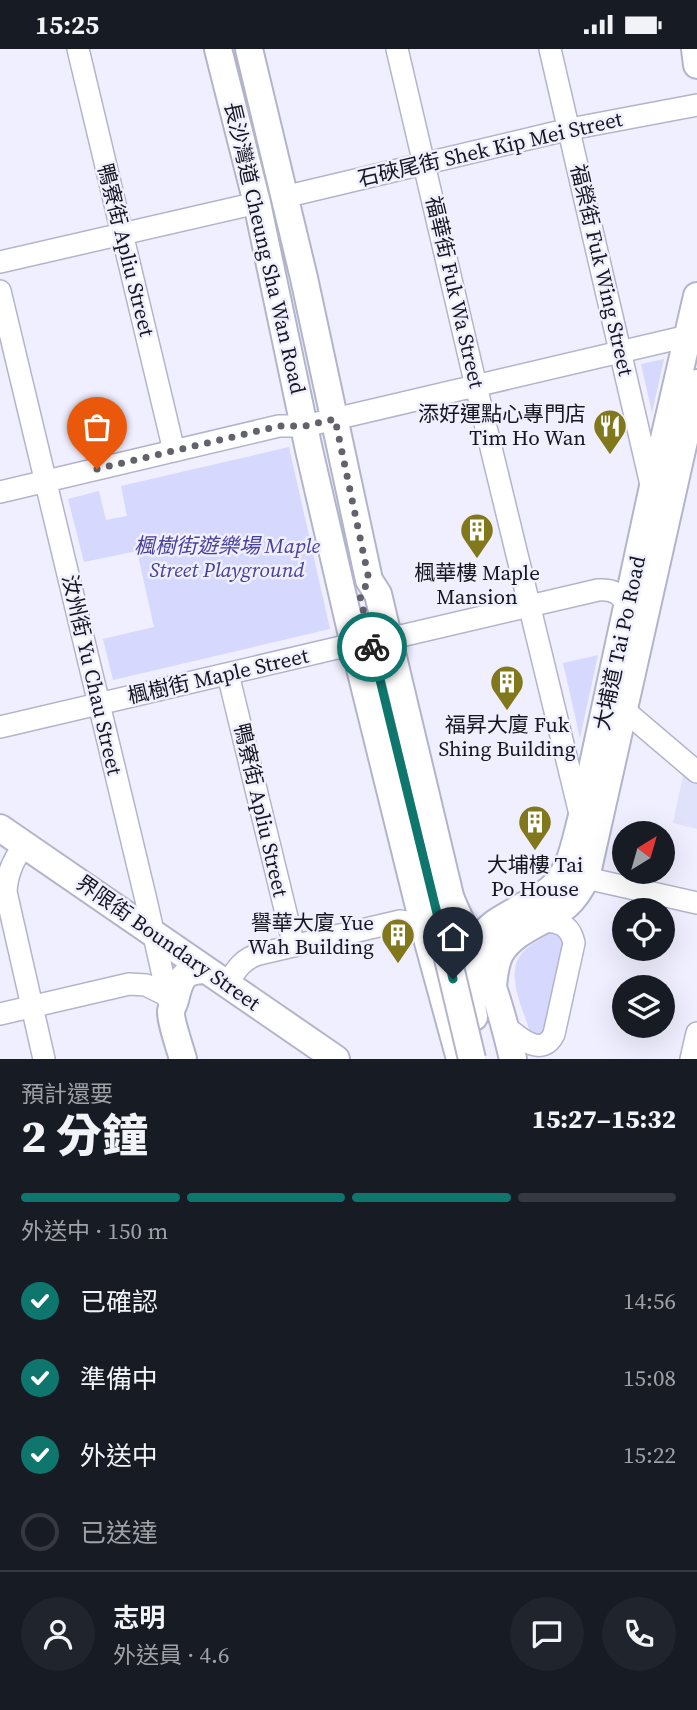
<!DOCTYPE html>
<html lang="zh-TW">
<meta charset="utf-8">
<style>
:root{--surface:#171b24;--page:#20242c;--text:#f1f3f6;--muted:#9ea1a6;--line:#363941;--accent:#0f766e}
body{margin:0;font-family:"Source Serif 4","Noto Sans TC",serif;background:var(--page);color:var(--text);height:100vh;display:flex;flex-direction:column;font-size:26px;white-space:nowrap}
*{box-sizing:border-box;margin:0}
p{font-size:23px;color:var(--muted)}
.icon{flex:none;width:38px;height:38px;fill:none;stroke:currentColor;stroke-width:2;stroke-linecap:round;stroke-linejoin:round}
.map{position:relative;height:1010px;overflow:hidden}
.side{display:flex;flex-direction:column;background:var(--surface);flex:1}
.side>*{flex:none}
.needle{width:46px;rotate:37deg}
.tools{position:absolute;left:612px;top:772px;display:grid;gap:14px}
.tools a{display:grid;place-items:center;width:63px;height:63px;border-radius:50%;background:var(--surface);box-shadow:0 7px 28px #0002;font-size:35px}
.pin{position:absolute;display:grid;place-items:center;width:60px;height:60px;color:#fff;margin:-72px -30px;border-radius:50% 50% 50% 0;rotate:-45deg;box-shadow:0 0 7px #0007}
.pin .icon{rotate:45deg}
.courier{position:absolute;display:grid;place-items:center;width:70px;height:70px;margin:-35px;border:5px solid #0f766e;border-radius:50%;background:#fff;color:#222;box-shadow:0 2px 9px #0007}
.headline em{font-style:normal;font-weight:800}
.headline div{display:flex;flex-direction:column-reverse}
.headline{display:flex;align-items:center;justify-content:space-between;height:119px;padding:0 21px}
h1{font-size:46px;font-weight:800;line-height:52px}
.bar{display:grid;grid-template-columns:repeat(4,1fr);gap:10px 7px;align-content:center;height:84px;padding:0 21px}
.bar i{height:9px;border-radius:5px;background:var(--line)}
.bar .on{background:var(--accent)}
.bar p{grid-column:span 4}
.line{display:flex;align-items:center;gap:18px;padding:0 21px;border-top:2px solid var(--line)}
.line div{flex:1}
.round{display:grid;place-items:center;flex:none;width:74px;height:74px;border-radius:37px;background:var(--page)}
ol{padding:0 21px;list-style:none}
li{display:flex;align-items:center;gap:21px;height:77px}
li p{margin-inline-start:auto}
li .icon{padding:7px;border-radius:50%;background:var(--accent);color:#fff;stroke-width:4}
li:last-child{color:var(--muted)}
li i{width:38px;height:38px;border:4px solid var(--line);border-radius:50%}
.status{display:flex;justify-content:space-between;align-items:center;height:49px;padding:0 35px;background:var(--surface);direction:ltr}
.status svg{height:19px;fill:currentColor}
.map>svg:first-child{display:block}
.built{fill:#e0e2fc}
.green{fill:#d6d8fd}
.lines{fill:none;stroke-linecap:round;stroke-linejoin:round}
.minor-casing{stroke:#b3b4cc;stroke-width:24}
.major-casing{stroke:#b3b4cc;stroke-width:30}
.minor{stroke:#fff;stroke-width:21}
.major{stroke:#fff;stroke-width:26}
.major-bridge-casing{stroke:#b3b4cc;stroke-width:30;stroke-linecap:butt}
.major-bridge{stroke:#fff;stroke-width:26}
.done{stroke:#62626d;stroke-width:7;stroke-dasharray:0 12.6}
.route{stroke:#0f766e;stroke-width:9}
.labels{text-anchor:middle;stroke-width:5;stroke-linejoin:round;paint-order:stroke}
.street-label{font-size:21px;fill:#16161f;stroke:#efefff}
.poi-label{font-size:21px;fill:#16161f;stroke:#efefff}
.park-label{font-size:21px;font-style:italic;fill:#49409a;stroke:#efefff}
</style>
<div class="status"><b>15:25</b><svg viewBox="0 0 49 12"><path d="M0 12V9h3v3zM5 12V6h3v6zM10 12V3h3v9zM15 12V0h3v12zM26 1h20v11H26zM47 4h2v5h-2z"/></svg></div>
<div class="map">
<svg width="697" height="1010" viewBox="0 0 697 1010">
<rect width="100%" height="100%" fill="#efefff"/>
<path class="built" d="M684,722l13,12v46l-24,-6z"/>
<path class="green" d="M664,310l-12,54 -11,-49z
M289,398l41,182 -217,51 -10,-41 51,-12 -17,-76 -53,11 -16,-63 31,-8 7,29 21,-4 -6,-30z
M598,606l-18,83 -17,-75z
M557,880l9,7 -19,98 -14,2 -3,-4c-7,-24 -27,-61 -6,-81 9,-9 23,-15 33,-22z"/>
<g class="lines">
<g class="minor-casing">
<path id="minor" d="M78,0l96,402
M397,0l79,337 105,432
M550,0l102,440
M284,148l286,-68 127,-24
M0,213l257,-59
M0,242l146,609 25,111
M0,443l279,-66h26l383,-90
M388,590l210,-49c15,-1 26,4 29,19
M228,625l66,272
M624,661l73,62
M0,678l354,-83
M25,796c-12,14 -18,28 -19,47l38,167
M586,829l111,25
M227,935c9,-14 15,-25 32,-30l141,-33 13,2 12,8
M0,965l129,-30 17,1 22,11
M504,976c14,12 38,34 50,9l20,-91c-4,-19 -17,-23 -34,-21
M691,1010l6,-26"/>
</g>
<g class="major-casing">
<path id="major" d="M218,0l39,154 52,247 45,194 71,287 35,128
M249,0l55,229 65,302 9,14 72,302c11,31 30,58 42,89 9,24 15,49 21,74
M695,0l2,16
M0,779l336,231
M493,937c1,-11 2,-22 7,-32 14,-25 47,-32 67,-49 9,-8 14,-17 19,-27l111,-495
M474,968c-7,-37 -13,-68 21,-94 9,-6 19,-11 28,-17 11,-6 24,-12 32,-21 16,-17 20,-43 26,-65l71,-329 45,-195
M183,1010c-3,-11 -13,-39 -12,-48 1,-4 3,-7 4,-11 5,-20 7,-30 31,-30"/>
</g>
<use href="#minor" class="minor"/>
<use href="#major" class="major"/>
<g class="major-bridge-casing">
<path id="major-bridge" d="M440,876l32,134"/>
</g>
<use href="#major-bridge" class="major-bridge"/>
</g>
<g class="lines">
<path class="done" d="M97,420l182,-43h26l30,-7 34,161 -9,16 12,51"/>
<path class="route" d="M372,598l81,332"/>
</g>
<defs>
<g id="restaurant-pin" transform="scale(1.75)"><path d="M0 17L-7.5 6A9.5 9.5 0 1 1 7.5 6Z" fill="#81771b" stroke="#efefff"/><path d="M-5-6h1v4h1v-4h1v4h1v-4h1v5L-1.5 .5V6h-2V.5L-5-1ZM5-6V6H3V1.5H1.5Q1.5-4 5-6Z" fill="#fff"/></g>
<g id="building-pin" transform="scale(1.75)"><path d="M0 17L-7.5 6A9.5 9.5 0 1 1 7.5 6Z" fill="#81771b" stroke="#efefff"/><path d="M-4-6H4V6H1V3H-1V6H-4ZM-2.5-4.3h1.7v1.8h-1.7ZM.8-4.3h1.7v1.8H.8ZM-2.5-1h1.7V.8h-1.7ZM.8-1h1.7V.8H.8Z" fill="#fff"/></g>
</defs>
<g fill-rule="evenodd">
<use href="#restaurant-pin" x="610" y="377"/>
<use href="#building-pin" x="477" y="481"/>
<use href="#building-pin" x="507" y="633"/>
<use href="#building-pin" x="535" y="773"/>
<use href="#building-pin" x="398" y="886"/>
</g>
<g class="labels">
<g class="street-label">
<text transform="translate(490 100) rotate(-13)" y="7">石硤尾街 Shek Kip Mei Street</text>
<text transform="translate(265 199) rotate(77)" y="7">長沙灣道 Cheung Sha Wan Road</text>
<text transform="translate(126 201) rotate(76)" y="7">鴨寮街 Apliu Street</text>
<text transform="translate(602 221) rotate(77)" y="7">福榮街 Fuk Wing Street</text>
<text transform="translate(455 243) rotate(77)" y="7">福華街 Fuk Wa Street</text>
<text transform="translate(620 594) rotate(-78)" y="7">大埔道 Tai Po Road</text>
<text transform="translate(92 626) rotate(77)" y="7">汝州街 Yu Chau Street</text>
<text transform="translate(218 627) rotate(-13)" y="7">楓樹街 Maple Street</text>
<text transform="translate(261 761) rotate(77)" y="7">鴨寮街 Apliu Street</text>
<text transform="translate(168 894) rotate(35)" y="7">界限街 Boundary Street</text>
</g>
<g class="poi-label">
<text x="586" y="372" text-anchor="end">添好運點心專門店<tspan x="586" dy="24">Tim Ho Wan</tspan></text>
<text x="477" y="531">楓華樓 Maple<tspan x="477" dy="24">Mansion</tspan></text>
<text x="507" y="683">福昇大廈 Fuk<tspan x="507" dy="24">Shing Building</tspan></text>
<text x="535" y="823">大埔樓 Tai<tspan x="535" dy="24">Po House</tspan></text>
<text x="374" y="881" text-anchor="end">譽華大廈 Yue<tspan x="374" dy="24">Wah Building</tspan></text>
</g>
<g class="park-label">
<text x="227" y="504">楓樹街遊樂場 Maple<tspan x="227" dy="24">Street Playground</tspan></text>
</g>
</g>
</svg>
<div class="tools">
<a><svg class="needle" viewBox="-14 -14 28 28"><path d="M0-13l5 13h-10z" fill="#e53935"/><path d="M0 13l5-13h-10z" fill="#9ea1a6"/></svg></a>
<a><svg class="icon" aria-label="locate" viewBox="0 0 24 24"><circle cx="12" cy="12" r="6"/><path d="M12 2v4M12 18v4M2 12h4M18 12h4"/></svg></a>
<a><svg class="icon" aria-label="layers" viewBox="0 0 24 24"><path d="M12 4l9 5-9 5-9-5zM3 14l9 5 9-5"/></svg></a>
</div>
<div class="pin" style="left:97px;top:420px;background:#ea580c"><svg class="icon" aria-label="bag" viewBox="0 0 24 24"><path d="M5 8h14l-1 12H6zM9 8a3 3 0 0 1 6 0"/></svg></div>
<div class="pin" style="left:453px;top:930px;background:#1f2937"><svg class="icon" aria-label="home" viewBox="0 0 24 24"><path d="M3 11l9-7 9 7M6 9v11h12V9"/></svg></div>
<div class="courier" style="left:372px;top:598px"><svg class="icon" aria-label="bike" viewBox="0 0 24 24"><circle cx="6" cy="16" r="4"/><circle cx="18" cy="16" r="4"/><path d="M6 16l4-8h5l3 8M10 8l3 8H6M13 5h3"/></svg></div>
</div>
<section class="side">
<div class="headline"><div><h1>2 分鐘</h1><p>預計還要</p></div><em>15:27–15:32</em></div>
<div class="bar"><i class="on"></i><i class="on"></i><i class="on"></i><i></i><p>外送中 · 150 m</p></div>
<ol>
<li><svg class="icon" aria-label="check" viewBox="0 0 24 24"><path d="M5 12l5 5 9-10"/></svg>已確認<p>14:56</p></li>
<li><svg class="icon" aria-label="check" viewBox="0 0 24 24"><path d="M5 12l5 5 9-10"/></svg>準備中<p>15:08</p></li>
<li><svg class="icon" aria-label="check" viewBox="0 0 24 24"><path d="M5 12l5 5 9-10"/></svg>外送中<p>15:22</p></li>
<li><i></i>已送達</li>
</ol>
<div class="line" style="height:126px"><a class="round"><svg class="icon" aria-label="person" viewBox="0 0 24 24"><circle cx="12" cy="8" r="4"/><path d="M4 21q1-7 8-7t8 7"/></svg></a><div><b>志明</b><p>外送員 · 4.6</p></div><a class="round"><svg class="icon" aria-label="chat" viewBox="0 0 24 24"><path d="M4 5h16v11H9l-5 4z"/></svg></a><a class="round"><svg class="icon" aria-label="phone" viewBox="0 0 24 24"><path d="M5 4h4l2 5-3 2q2 4 5 5l2-3 5 2v4C11 20 4 13 5 4z"/></svg></a></div>
</section>
